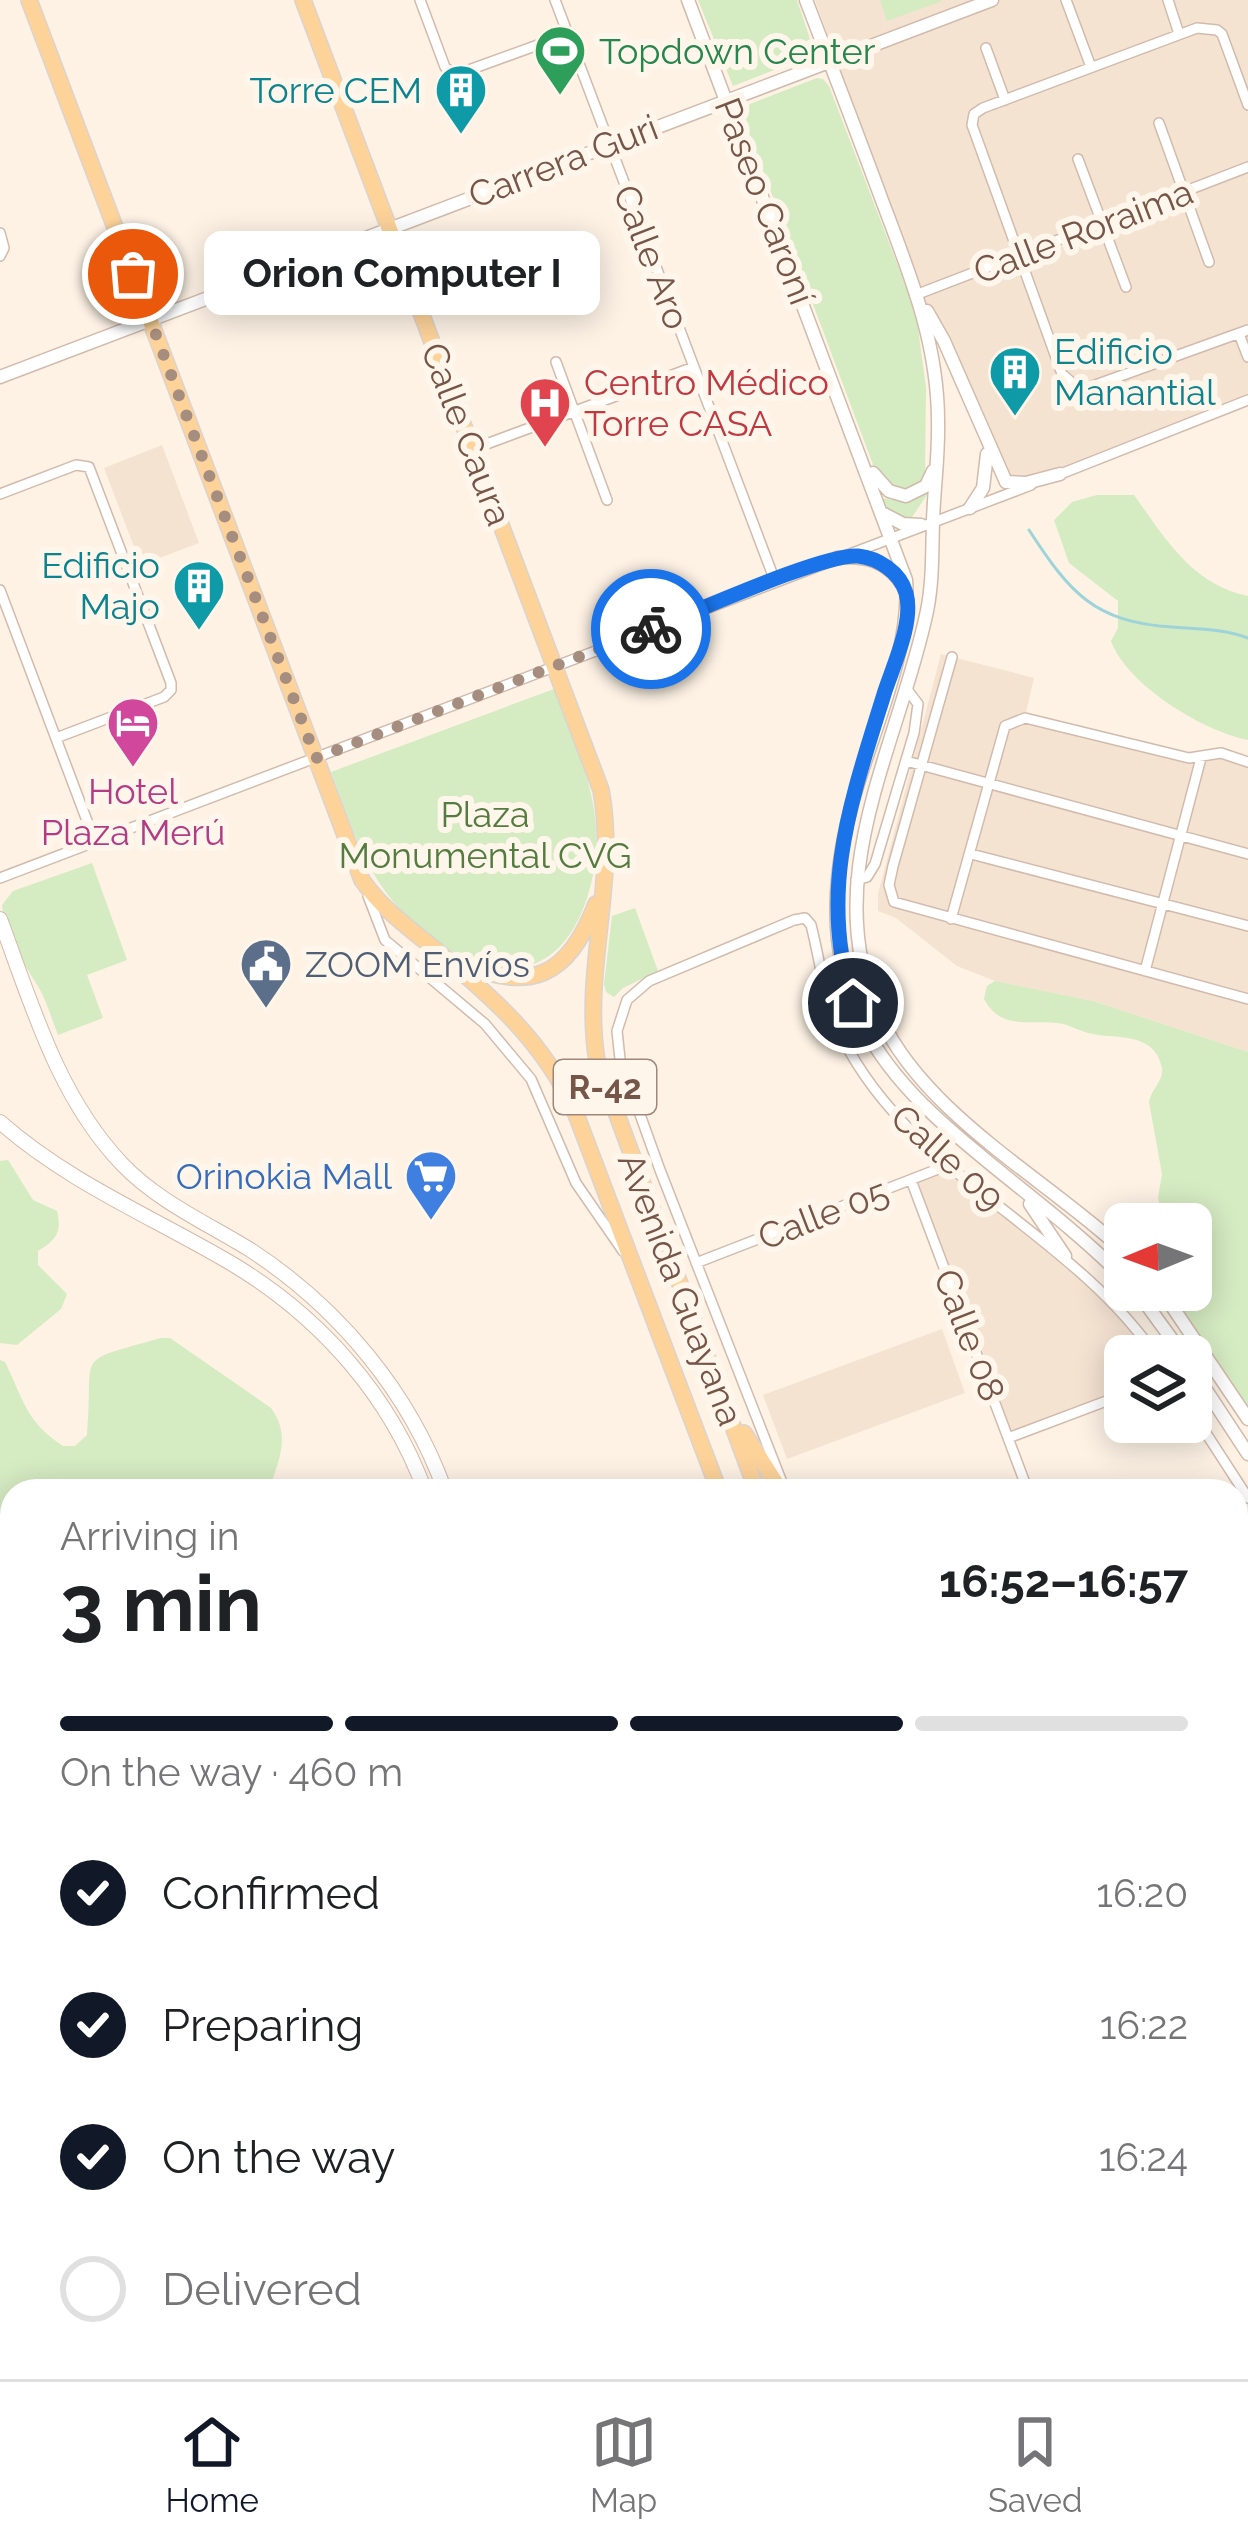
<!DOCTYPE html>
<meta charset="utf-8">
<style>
:root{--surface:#fff;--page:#f6f6f6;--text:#202124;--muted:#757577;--line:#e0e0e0;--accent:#111827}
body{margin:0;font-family:Raleway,sans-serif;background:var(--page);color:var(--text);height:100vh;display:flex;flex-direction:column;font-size:45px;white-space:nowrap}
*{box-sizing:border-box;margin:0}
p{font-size:39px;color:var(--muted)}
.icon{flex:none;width:66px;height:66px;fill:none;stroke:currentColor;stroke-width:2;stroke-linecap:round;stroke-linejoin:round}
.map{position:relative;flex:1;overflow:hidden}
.details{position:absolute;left:0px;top:1479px;width:1248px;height:900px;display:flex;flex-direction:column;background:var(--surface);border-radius:36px 36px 0 0;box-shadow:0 6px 30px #0003}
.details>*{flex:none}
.needle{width:78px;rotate:269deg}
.controls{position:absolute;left:1104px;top:1203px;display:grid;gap:24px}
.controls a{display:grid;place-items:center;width:108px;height:108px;border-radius:18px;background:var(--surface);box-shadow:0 6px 30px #0003;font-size:60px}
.pin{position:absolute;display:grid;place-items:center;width:102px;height:102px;color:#fff;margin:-51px;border:6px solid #fff;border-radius:50%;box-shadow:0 3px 12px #0007}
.courier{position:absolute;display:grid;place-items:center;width:120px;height:120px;margin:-60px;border:9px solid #1a73e8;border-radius:50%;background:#fff;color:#222;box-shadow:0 3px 15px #0007}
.bubble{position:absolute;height:84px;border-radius:18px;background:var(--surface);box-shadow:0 6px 30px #0003;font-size:39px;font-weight:700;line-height:84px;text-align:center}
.headline em{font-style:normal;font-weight:700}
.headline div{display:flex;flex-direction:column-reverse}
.headline{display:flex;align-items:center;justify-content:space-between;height:204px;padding:0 60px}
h1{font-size:78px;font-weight:700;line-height:90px}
.bar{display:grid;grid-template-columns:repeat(4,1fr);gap:18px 12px;align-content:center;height:144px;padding:0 60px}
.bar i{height:15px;border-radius:9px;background:var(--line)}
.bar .active{background:var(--accent)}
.bar p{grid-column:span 4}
ol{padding:0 60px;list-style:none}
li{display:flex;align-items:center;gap:36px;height:132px}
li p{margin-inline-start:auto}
li .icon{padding:12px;border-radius:50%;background:var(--accent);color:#fff;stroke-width:4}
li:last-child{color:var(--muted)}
li i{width:66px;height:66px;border:6px solid var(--line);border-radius:50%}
.menu{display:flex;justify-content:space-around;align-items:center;height:168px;border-top:3px solid var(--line);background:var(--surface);font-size:33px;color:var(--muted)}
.menu a{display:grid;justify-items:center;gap:6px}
.menu .active{color:var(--accent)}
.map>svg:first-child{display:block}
.residential{fill:#f5e3d2}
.green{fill:#d5ebc2}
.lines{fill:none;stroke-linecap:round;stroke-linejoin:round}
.stream{stroke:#9ed3d9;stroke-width:3}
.minor-casing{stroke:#d1bbad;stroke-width:12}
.tertiary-casing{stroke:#d1bbad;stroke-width:15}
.secondary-casing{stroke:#d4baaa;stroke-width:16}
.primary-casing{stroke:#dbd3d0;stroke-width:18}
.minor{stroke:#fff;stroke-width:9}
.tertiary{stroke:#fff;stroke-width:12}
.secondary{stroke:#fff;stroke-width:14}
.primary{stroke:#fdd39a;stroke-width:15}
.done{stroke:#a58d7f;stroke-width:12;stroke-dasharray:0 21.6}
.route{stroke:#1a73e8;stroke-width:15}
.labels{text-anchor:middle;stroke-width:12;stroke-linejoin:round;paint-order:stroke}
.shield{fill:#fff6eb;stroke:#9f867a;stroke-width:3}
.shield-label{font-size:33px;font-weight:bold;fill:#765649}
.leisure-label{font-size:36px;fill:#27864d;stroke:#fff6eb;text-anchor:start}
.culture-label{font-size:36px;fill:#0d838f;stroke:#fff6eb;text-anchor:end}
.street-label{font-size:36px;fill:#765649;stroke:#fff6eb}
.health-label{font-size:36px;fill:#be3a42;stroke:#fff6eb;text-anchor:start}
.hotel-label{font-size:36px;fill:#b23c85;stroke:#fff6eb}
.park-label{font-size:36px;fill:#557c40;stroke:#fff6eb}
.service-label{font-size:36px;fill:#4e5e75;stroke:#fff6eb;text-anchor:start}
.shop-label{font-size:36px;fill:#366cbe;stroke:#fff6eb;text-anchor:end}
</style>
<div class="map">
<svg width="1248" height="2379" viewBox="0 0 1248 2379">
<rect width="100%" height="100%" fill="#fdf2e4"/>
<path class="residential" d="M815,0h433v400l-188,74 -50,10 -92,-190 -3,-19z
M162,445l37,98 -58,22 -37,-97z
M941,654l93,24 -9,39 135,35 51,2 37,8v290l-155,-51 -98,-20 -38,-15 -61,-48 -18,-7v-17z
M950,1170l106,86 66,64 26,36h-23v33l-114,43 -95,-249z
M942,1329l23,64 -178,66 -24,-64z"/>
<path class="green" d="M698,0h99l18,54 -82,32z
M880,0h62v1l-55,20z
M817,78l6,1 6,7 82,214 7,28 8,60 -1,85 -6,11 -20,8 -21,-14 -135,-361 7,-13z
M929,492l-19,28 -20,-8 -9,-14 24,4z
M1097,495h37c32,44 57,89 114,101v144c-45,-9 -121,-55 -137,-99l7,-13v-27l-49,-38 -15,-43 18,-18z
M554,689c23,59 53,121 39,186 -29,140 -145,106 -210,13 -24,-34 -37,-77 -52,-116z
M92,863l35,97 -40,15 16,43 -45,17c-6,-15 -11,-33 -19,-47 -15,-25 -35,-53 -37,-83l11,-14z
M635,908l23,63 -35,17 -9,9 -8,-5 -2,-8 8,-68z
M995,981l98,20 155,51v366l-88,-128h31v-66h-35l5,-11 -3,-15 4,-24 -13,-72c2,-13 15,-21 13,-34 -7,-36 -44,-29 -69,-34 -13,-2 -23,-10 -36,-11 -30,-3 -56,7 -73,-24l3,-13z
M8,1160l25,40 24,11c5,22 -1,29 -19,40v14l29,29 -6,15 -44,36 -17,-2v-182z
M161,1338h9l101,70c21,29 7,52 -2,83h-257v140l-12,5v-276l5,2c19,38 20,59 58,84h12l12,-11c8,-86 -17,-71 74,-97z
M974,2367h92l4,12h-91z
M1073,2367h65l-8,12h-53z"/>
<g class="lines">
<path class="stream" d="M1029,530c41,63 65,92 143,97 25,2 53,2 76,11"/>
<g class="minor-casing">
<path id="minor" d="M420,0l25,67 10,8 113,-41
M555,0l220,581
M1066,0l25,67
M1168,0l11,34
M986,48l19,52
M1248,105l-26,-71 -5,-4 -20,-2 -214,80 -9,6 -2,11 90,249 16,14h9l161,-58
M1159,123l50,139
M1078,159l48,128
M0,233l4,15 -4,8
M918,294l330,-127
M1239,334l9,23
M556,362l51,138
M473,449l221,-82
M1058,475l190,-75
M0,494l76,-29 13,2 82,216v7l-7,7 -108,41
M0,590l95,252
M952,657l-59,209 -4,19 5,17 354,97
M906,761l342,93
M971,854l277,72
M0,878l1031,-393
M856,880l11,-3 8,-13 39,-131 4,-29 -12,-16
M368,896l17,44 100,84 46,55 45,104 47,68
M951,919l54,-193 20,-8 164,40 32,-5 27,9
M1145,971l56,-213
M911,1180l117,311
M696,1263l255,-99
M1191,1410l57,88
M1008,1438l117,-44
M781,1480l-121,-310 -40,-111 -3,-28 10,-31 22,-19 145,-61 11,-2 6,7c10,39 13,78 32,114 68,136 229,193 313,317
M1236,1742l12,-4
M1236,1956l12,-4"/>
</g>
<g class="tertiary-casing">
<path id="tertiary" d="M688,0l218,580c6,73 -38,160 -56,231 -66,262 123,316 275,468
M806,0c25,65 50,130 74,195 28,75 58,145 58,226 1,34 -4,67 -5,100 -1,31 0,60 -6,90 -28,134 -110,268 -48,404 45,100 168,164 246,237
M927,311l17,30 62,141 20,1 34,-9
M0,377l992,-377
M873,473l16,18 17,5 20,-10 7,-15
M970,508l13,-20 4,-34
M884,514l19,10 18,1
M837,558c28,-3 51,3 66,28
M1030,1204l35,52
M1136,1290l48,66
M1161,1290l87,129
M1191,1367l57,87"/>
</g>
<g class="secondary-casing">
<path id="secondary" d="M0,919c32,86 58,178 122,245 36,38 87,60 130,87 87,57 158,142 193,240
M0,1122c69,61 155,96 234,143 86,52 156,130 191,226
M1236,2237l12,-5
M1236,2272l12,-6
M445,2367l2,12
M901,2379l13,-12"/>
</g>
<g class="primary-casing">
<path id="primary" d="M29,0l333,880c20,29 47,48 74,70 56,47 107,91 138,159l145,382
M303,0l298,790c17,92 -19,179 -4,271l160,430
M458,962c73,32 110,15 138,-58
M744,1433l37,58
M961,2367l6,12
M1146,2379l6,-12"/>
</g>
<use href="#minor" class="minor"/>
<use href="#tertiary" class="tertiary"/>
<use href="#secondary" class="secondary"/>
<use href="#primary" class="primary"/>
</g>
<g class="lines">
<path class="done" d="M133,274l183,484 335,-129"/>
<path class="route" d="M651,629c40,-15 173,-76 207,-73 20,2 42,16 48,37 8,28 -12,71 -21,98 -33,107 -68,200 -32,312"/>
</g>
<defs>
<g id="stadium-pin" transform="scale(2.7)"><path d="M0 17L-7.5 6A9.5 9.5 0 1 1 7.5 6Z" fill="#2e9e5b" stroke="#fff6eb"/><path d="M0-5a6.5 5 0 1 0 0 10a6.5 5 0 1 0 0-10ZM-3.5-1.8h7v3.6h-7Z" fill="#fff"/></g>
<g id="building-pin" transform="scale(2.7)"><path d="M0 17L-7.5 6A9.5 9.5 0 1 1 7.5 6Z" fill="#0f9aa8" stroke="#fff6eb"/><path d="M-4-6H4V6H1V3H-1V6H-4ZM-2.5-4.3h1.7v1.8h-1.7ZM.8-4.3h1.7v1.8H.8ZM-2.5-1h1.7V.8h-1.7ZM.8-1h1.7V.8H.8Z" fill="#fff"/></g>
<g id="hospital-pin" transform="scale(2.7)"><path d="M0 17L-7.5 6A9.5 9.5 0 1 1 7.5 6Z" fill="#e0444e" stroke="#fff6eb"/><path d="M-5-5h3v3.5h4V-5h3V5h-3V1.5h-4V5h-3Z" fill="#fff"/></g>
<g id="hotel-pin" transform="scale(2.7)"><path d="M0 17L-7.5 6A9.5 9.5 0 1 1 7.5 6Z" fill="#d1479c" stroke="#fff6eb"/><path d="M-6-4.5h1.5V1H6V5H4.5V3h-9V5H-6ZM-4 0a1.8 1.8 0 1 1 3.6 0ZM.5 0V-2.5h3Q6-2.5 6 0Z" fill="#fff"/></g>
<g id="civic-pin" transform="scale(2.7)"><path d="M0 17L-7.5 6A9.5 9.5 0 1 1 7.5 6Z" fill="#5c6f8a" stroke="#fff6eb"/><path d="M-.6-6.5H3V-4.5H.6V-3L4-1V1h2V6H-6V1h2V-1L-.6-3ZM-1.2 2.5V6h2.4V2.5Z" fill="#fff"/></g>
<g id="supermarket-pin" transform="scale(2.7)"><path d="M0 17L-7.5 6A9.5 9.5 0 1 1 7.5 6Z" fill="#3f7fe0" stroke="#fff6eb"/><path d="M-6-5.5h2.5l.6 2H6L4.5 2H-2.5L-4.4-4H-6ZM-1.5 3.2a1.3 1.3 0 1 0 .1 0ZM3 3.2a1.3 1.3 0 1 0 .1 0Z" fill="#fff"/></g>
</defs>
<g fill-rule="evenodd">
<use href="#stadium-pin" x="560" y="51"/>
<use href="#building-pin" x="461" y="90"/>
<use href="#building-pin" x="1015" y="372"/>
<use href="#hospital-pin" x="545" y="403"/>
<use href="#building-pin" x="199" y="586"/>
<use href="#hotel-pin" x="133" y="723"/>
<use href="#civic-pin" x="266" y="964"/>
<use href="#supermarket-pin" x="431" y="1176"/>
</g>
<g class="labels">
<rect class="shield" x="554" y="1060" width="102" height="54" rx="9"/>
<g class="shield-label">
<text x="605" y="1099">R-42</text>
</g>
<g class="leisure-label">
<text x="599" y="64">Topdown Center</text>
</g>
<g class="culture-label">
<text x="422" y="103">Torre CEM</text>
<text x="1054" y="364" text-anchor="start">Edificio<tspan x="1054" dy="41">Manantial</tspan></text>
<text x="160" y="578">Edificio<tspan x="160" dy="41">Majo</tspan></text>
</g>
<g class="street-label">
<text transform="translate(563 161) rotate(-21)" y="13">Carrera Guri</text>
<text transform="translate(765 201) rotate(69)" y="13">Paseo Caroní</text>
<text transform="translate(1083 231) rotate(-21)" y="13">Calle Roraima</text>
<text transform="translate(652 257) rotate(69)" y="13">Calle Aro</text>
<text transform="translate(467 434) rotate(69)" y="13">Calle Caura</text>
<text transform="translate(948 1157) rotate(42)" y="13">Calle 09</text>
<text transform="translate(823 1214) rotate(-21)" y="13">Calle 05</text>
<text transform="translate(681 1289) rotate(69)" y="13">Avenida Guayana</text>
<text transform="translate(970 1335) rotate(69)" y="13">Calle 08</text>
</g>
<g class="health-label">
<text x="584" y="395">Centro Médico<tspan x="584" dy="41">Torre CASA</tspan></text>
</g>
<g class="hotel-label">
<text x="133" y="804">Hotel<tspan x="133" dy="41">Plaza Merú</tspan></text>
</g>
<g class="park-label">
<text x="485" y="827">Plaza<tspan x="485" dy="41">Monumental CVG</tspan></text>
</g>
<g class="service-label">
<text x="305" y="977">ZOOM Envíos</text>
</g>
<g class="shop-label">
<text x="392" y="1189">Orinokia Mall</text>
</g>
</g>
</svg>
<div class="controls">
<a><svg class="needle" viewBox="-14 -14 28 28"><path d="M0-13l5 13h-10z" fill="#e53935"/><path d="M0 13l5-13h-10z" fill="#757577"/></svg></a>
<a><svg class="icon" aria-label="layers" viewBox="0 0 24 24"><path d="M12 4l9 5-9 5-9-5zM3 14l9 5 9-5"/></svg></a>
</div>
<div class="pin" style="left:133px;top:274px;background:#ea580c"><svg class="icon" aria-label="bag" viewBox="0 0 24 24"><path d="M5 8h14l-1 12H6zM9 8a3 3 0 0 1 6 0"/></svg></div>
<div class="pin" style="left:853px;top:1003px;background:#1f2937"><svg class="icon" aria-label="home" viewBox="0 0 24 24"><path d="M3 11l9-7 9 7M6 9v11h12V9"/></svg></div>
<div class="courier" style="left:651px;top:629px"><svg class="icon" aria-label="bike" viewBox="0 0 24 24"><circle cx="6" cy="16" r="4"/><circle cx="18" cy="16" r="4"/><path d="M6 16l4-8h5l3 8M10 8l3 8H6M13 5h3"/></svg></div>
<div class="bubble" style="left:204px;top:231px;width:396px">Orion Computer I</div>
<section class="details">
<div class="headline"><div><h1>3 min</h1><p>Arriving in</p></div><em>16:52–16:57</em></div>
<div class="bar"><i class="active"></i><i class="active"></i><i class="active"></i><i></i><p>On the way · 460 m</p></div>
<ol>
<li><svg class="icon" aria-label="check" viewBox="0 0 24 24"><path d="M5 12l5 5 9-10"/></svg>Confirmed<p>16:20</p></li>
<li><svg class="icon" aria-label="check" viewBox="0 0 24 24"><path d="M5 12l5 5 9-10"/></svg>Preparing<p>16:22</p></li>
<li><svg class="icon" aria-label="check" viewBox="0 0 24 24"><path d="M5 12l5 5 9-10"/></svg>On the way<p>16:24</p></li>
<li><i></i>Delivered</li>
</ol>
</section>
</div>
<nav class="menu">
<a class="active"><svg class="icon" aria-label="home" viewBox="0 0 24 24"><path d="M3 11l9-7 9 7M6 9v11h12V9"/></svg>Home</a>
<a><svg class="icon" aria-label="map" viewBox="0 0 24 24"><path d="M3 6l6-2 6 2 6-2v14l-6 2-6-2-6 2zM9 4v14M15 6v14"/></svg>Map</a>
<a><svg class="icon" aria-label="saved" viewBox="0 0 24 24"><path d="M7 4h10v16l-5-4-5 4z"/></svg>Saved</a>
</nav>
